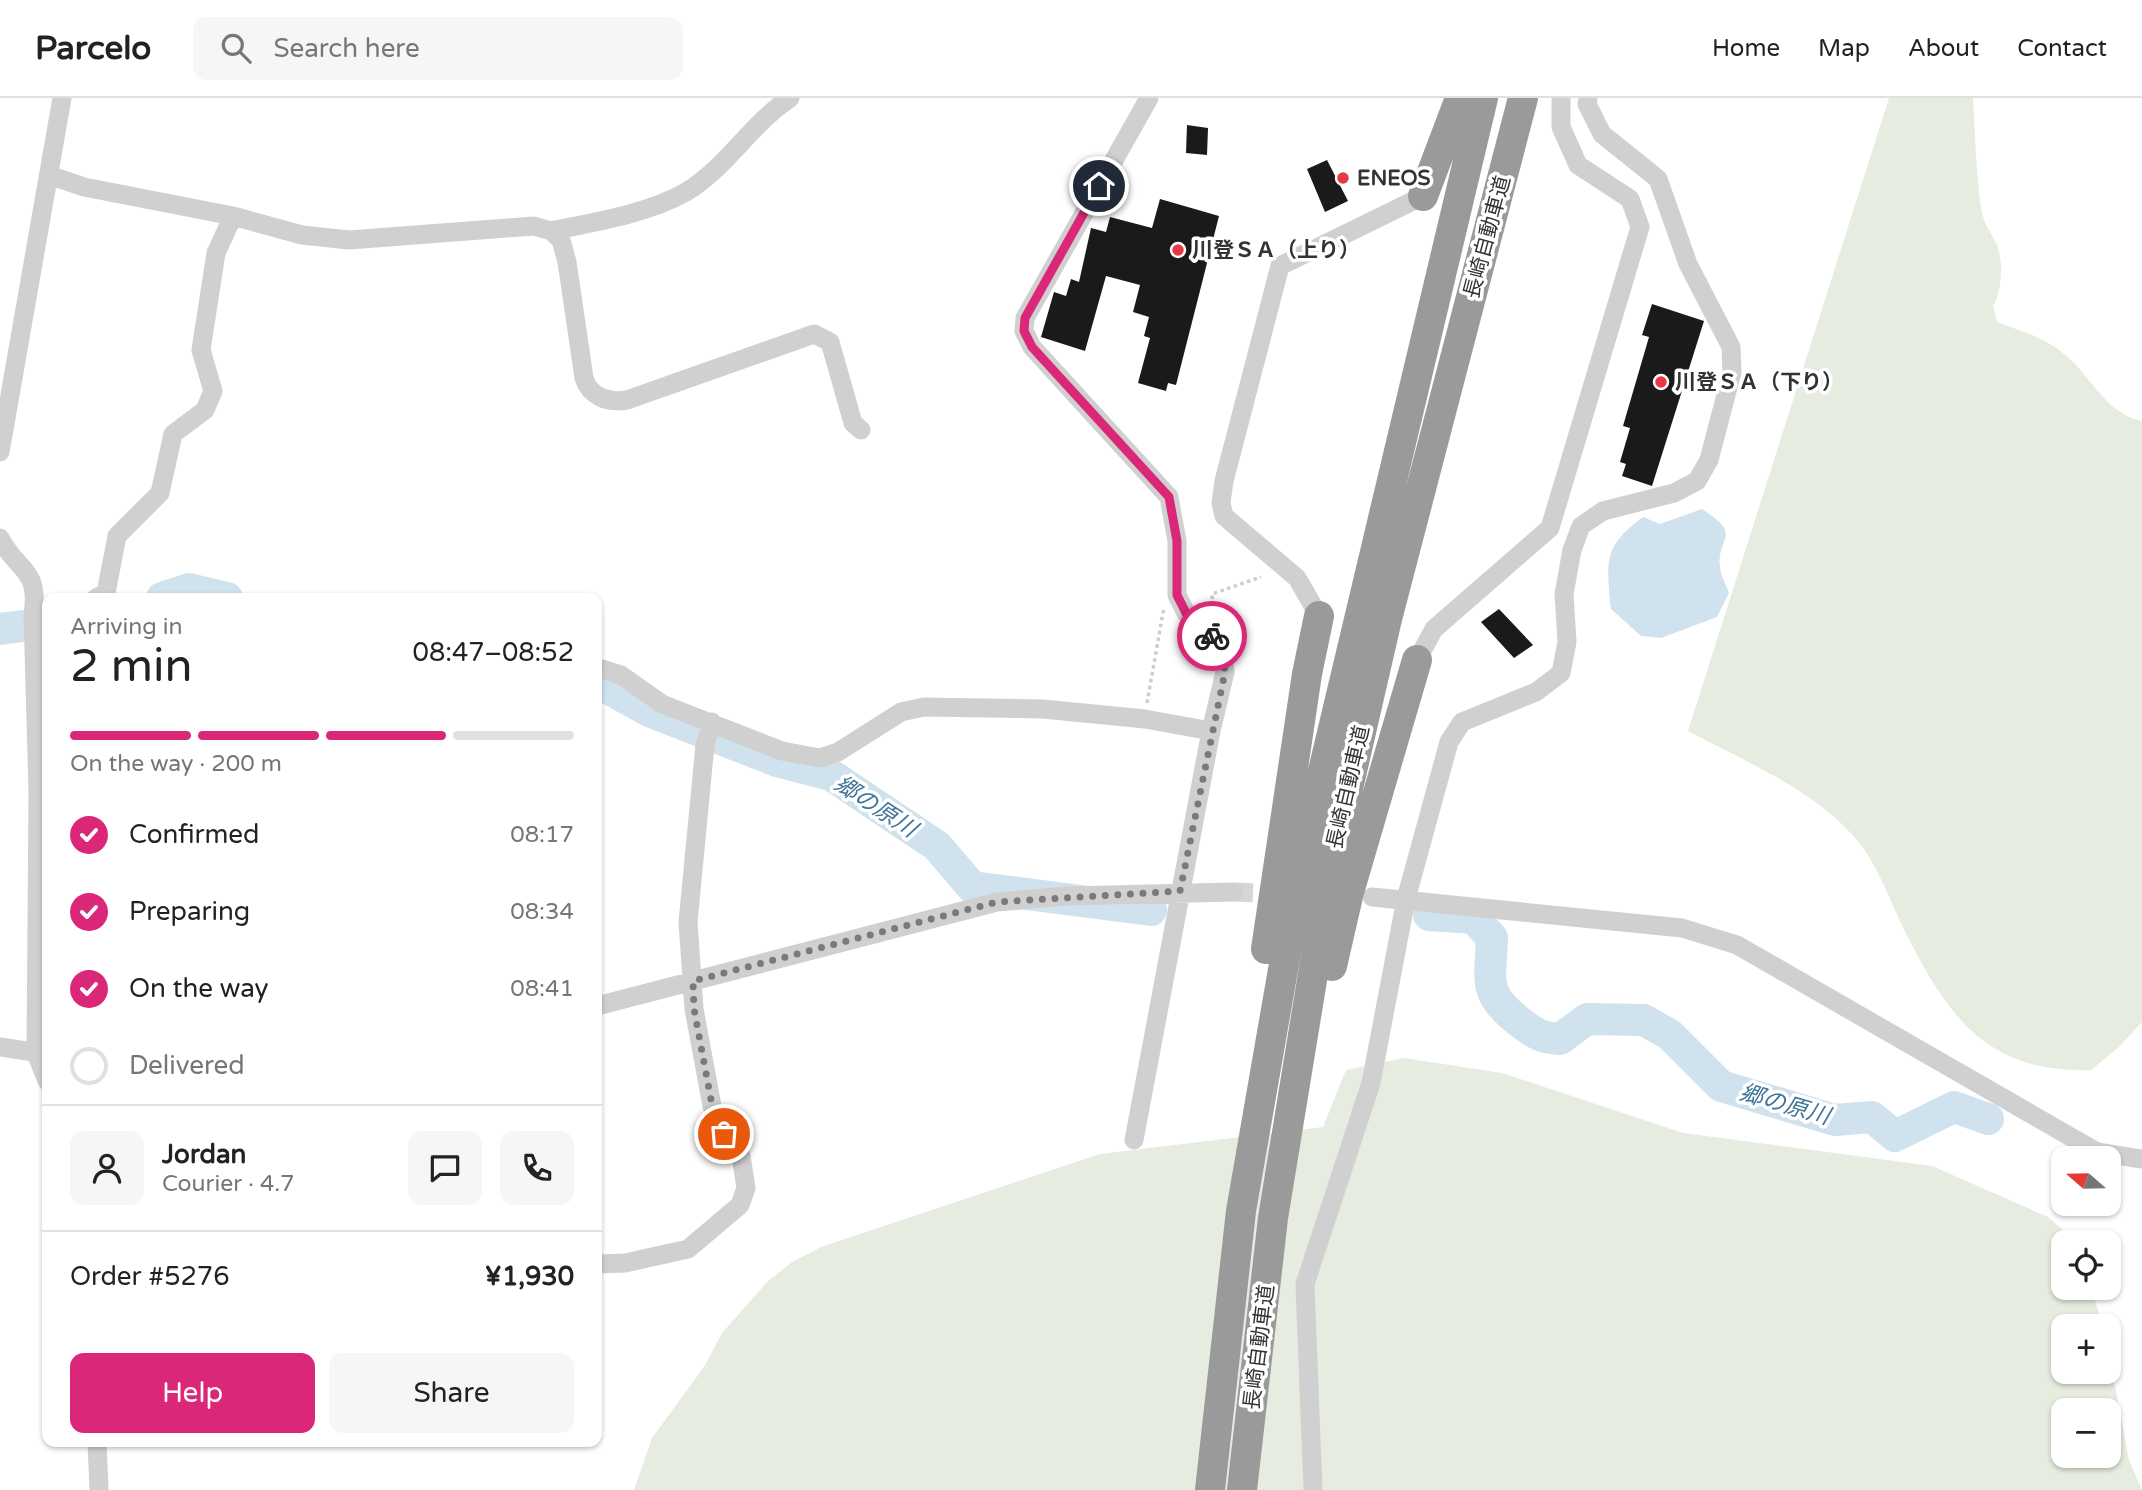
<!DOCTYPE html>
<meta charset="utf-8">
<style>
:root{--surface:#fff;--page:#f6f6f6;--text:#222;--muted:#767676;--line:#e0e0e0;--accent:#db2777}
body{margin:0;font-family:"Varela Round","Noto Sans JP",sans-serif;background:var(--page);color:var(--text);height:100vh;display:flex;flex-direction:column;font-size:26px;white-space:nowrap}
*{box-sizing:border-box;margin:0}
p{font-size:23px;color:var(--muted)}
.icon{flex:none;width:38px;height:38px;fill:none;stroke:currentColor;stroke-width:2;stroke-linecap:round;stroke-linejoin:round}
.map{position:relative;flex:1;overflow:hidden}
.side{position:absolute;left:42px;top:495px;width:560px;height:854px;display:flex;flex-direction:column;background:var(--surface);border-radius:14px;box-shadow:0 2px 5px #0004}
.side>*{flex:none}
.needle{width:46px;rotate:290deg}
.tools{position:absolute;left:2051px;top:1048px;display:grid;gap:14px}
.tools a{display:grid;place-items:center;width:70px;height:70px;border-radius:14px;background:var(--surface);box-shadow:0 2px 5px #0004;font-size:35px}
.pin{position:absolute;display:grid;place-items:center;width:60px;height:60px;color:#fff;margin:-30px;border:4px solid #fff;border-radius:50%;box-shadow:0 2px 7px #0007}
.courier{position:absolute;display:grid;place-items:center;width:70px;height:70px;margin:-35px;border:5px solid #db2777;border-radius:50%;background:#fff;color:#222;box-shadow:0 2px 9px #0007}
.summary em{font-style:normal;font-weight:600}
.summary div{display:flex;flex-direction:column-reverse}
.summary{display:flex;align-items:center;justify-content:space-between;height:119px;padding:0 28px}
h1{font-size:46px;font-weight:600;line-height:52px}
.bar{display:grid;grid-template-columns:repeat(4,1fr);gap:10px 7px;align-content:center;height:84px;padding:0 28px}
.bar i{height:9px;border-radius:5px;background:var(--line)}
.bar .on{background:var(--accent)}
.bar p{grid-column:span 4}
.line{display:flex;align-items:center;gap:18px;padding:0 28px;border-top:2px solid var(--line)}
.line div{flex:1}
.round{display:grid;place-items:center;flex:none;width:74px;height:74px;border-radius:14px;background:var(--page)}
ol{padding:0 28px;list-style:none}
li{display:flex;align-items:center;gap:21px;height:77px}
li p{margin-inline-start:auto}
li .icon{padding:7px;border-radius:50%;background:var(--accent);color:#fff;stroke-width:4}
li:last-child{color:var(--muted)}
li i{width:38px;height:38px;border:4px solid var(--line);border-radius:50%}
.primary-button{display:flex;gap:14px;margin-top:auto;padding:14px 28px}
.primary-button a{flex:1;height:80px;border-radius:14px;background:var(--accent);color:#fff;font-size:28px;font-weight:600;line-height:80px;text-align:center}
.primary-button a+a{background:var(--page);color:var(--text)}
header{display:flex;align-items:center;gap:42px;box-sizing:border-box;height:98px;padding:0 35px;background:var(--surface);border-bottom:2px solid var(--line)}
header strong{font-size:33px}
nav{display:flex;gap:38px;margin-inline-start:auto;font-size:24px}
.search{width:490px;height:63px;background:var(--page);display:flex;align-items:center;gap:18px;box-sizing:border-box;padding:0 24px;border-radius:14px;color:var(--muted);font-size:26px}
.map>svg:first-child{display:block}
.green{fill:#e6ecdf;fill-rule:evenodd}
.water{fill:#cfe2ee}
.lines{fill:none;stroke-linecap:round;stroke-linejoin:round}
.river{stroke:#cfe2ee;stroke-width:32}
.building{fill:#1a1a1a}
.minor-tunnel{stroke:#d6d6d6;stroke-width:19;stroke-dasharray:19 10;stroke-linecap:butt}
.path{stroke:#cdcdcd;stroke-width:3.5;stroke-dasharray:3.5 3.5;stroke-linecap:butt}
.minor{stroke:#d0d0d0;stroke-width:19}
.highway{stroke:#9a9a9a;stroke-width:30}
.done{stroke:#7a7a7a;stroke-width:7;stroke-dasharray:0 12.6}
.route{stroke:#db2777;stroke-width:9}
.poi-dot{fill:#e63946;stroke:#fff;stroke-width:2.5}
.labels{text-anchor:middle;stroke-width:7;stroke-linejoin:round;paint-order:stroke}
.poi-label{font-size:21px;font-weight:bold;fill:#333;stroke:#fff;text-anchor:start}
.street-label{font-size:21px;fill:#333;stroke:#fff}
.water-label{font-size:23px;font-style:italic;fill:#3f7597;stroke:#fff}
</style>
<header>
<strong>Parcelo</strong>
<div class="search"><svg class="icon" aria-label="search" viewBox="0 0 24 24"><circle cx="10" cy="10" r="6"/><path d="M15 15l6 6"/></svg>Search here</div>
<nav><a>Home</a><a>Map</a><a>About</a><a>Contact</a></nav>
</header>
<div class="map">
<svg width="2142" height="1392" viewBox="0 0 2142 1392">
<rect width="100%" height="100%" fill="#fff"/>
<path class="green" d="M1889,0h84c2,36 3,74 8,110 2,14 8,22 15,35 8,16 6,49 -3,63l4,16c29,11 48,15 72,36 24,22 38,56 73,63v601l-23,25 -28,23c-109,4 -148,-61 -191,-149 -12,-26 -22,-53 -39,-76 -43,-54 -113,-82 -173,-114z
M1404,960l98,15 181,60 249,33 116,51 14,12 8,13h-7v46h28l12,38h-40v46h46v-17l20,105 13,30h-1508l18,-52 52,-71 18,-34 45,-51 25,-20 29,-15 279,-93 223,-27 23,-57zM2063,1312h46v46h-46z"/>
<path class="water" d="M1702,411c42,27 15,27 18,57 0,8 6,19 9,27l-12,24 -56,21 -20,-2 -30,-27c-4,-47 -9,-62 32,-92l17,7z"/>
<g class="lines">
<path class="river" d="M162,500l27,-9 38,9
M0,531l47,-6
M597,584l52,29 128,50 54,14 106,71 35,41 179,23
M1429,817l45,3 18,20c-2,45 -9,56 29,85 14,11 22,15 39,16l27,-20 57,1 26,15 51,51 114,34 37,-3 23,19 59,-29 34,12"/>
</g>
<path class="building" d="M1187,27l21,3 -1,27 -21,-2z
M1327,62l21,41 -23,11 -18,-43z
M1160,101l59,17 -43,169 -8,-2 -2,8 -28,-8 12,-45 -6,-2 5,-19 -16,-5 7,-27 -34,-9 -21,75 -44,-14 13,-45 12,4 5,-17 8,3 12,-54 15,4 4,-15 42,11z
M1652,206l52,17 -52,165 -30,-10 4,-12 -6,-2 10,-34 -7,-2 26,-89 -7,-2z
M1499,511l34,36 -19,13 -33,-36z"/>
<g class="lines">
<path class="minor-tunnel" d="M1234,794l50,2"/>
<path class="path" d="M1213,515l-1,-19 49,-17
M1147,605l17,-96"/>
<path class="minor" d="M49,77l35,12 149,29 69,19 47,5 185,-14 17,5 10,9 6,22 17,116c6,19 24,25 43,22l187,-66 16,8 23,81 8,7
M551,133c44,-9 96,-17 135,-39 40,-24 65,-68 104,-94
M0,354l62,-354
M0,440c17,34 40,29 33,77l5,177 -2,261 11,28
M96,500l10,-5 11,-57 43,-43 13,-59 32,-24 8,-19 -12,-41 15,-97 17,-37
M1319,518l-22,-38 -73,-62 -3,-13 3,-22 56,-215 143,-70
M1417,562l17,-31 116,-101 90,-301 -10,-28 -52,-34 -17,-38v-29
M597,572l5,-1 19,6 41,29 120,47 38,7 18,-6 63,-40 23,-5 119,2 102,10 66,12
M1372,799l310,31 55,17 360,207 45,7
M597,908l400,-104 69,-6 168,-4
M0,949l46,7
M1134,1042l77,-409 14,-59 -3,-23 -36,-36 -9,-18v-54l-8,-44 -137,-150 -8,-16 1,-13 124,-220
M597,1166l28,-1 63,-14 52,-44 6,-17 -5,-32 -16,-22 -13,-28 -18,-97 -6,-87 17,-177 7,-23
M97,1344l2,48
M1313,1392l-8,-206 66,-201 35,-184 43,-157 13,-20 74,-30 25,-19 6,-31 -3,-48 8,-44 9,-24 22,-15 71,-18 23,-12 12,-21 23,-88 -1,-25 -43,-83 -30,-85 -56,-45 -15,-30 1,-6"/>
<path class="highway" d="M1423,98l37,-98
M1266,851l41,-275 12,-58
M1332,868l17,-74 68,-232
M1210,1392l31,-279 62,-356 180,-757
M1242,1392l31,-272 59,-360 55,-239 136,-521"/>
</g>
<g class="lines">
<path class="done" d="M724,1036l-12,-29 -18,-96 -1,-28 304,-79 183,-11 45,-219 -3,-23 -10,-13"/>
<path class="route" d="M1099,88l-74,132 -1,13 8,16 137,150 8,44v54l9,18 26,23"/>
</g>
<g class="poi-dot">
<circle cx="1343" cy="80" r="7"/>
<circle cx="1178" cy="152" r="7"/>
<circle cx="1661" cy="284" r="7"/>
</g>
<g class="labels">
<g class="poi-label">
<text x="1357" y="87">ENEOS</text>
<text x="1192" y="159">川登ＳＡ（上り）</text>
<text x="1675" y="291">川登ＳＡ（下り）</text>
</g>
<g class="street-label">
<text transform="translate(1487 139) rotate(-75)" y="7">長崎自動車道</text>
<text transform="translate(1348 689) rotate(-77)" y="7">長崎自動車道</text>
<text transform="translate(1259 1249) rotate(-83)" y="7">長崎自動車道</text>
</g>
<g class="water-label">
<text transform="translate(876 708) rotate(33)" y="8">郷の原川</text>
<text transform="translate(1785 1006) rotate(16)" y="8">郷の原川</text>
</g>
</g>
</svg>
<div class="tools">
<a><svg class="needle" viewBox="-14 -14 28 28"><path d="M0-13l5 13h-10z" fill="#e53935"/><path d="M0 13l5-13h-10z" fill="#767676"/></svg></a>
<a><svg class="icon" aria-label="locate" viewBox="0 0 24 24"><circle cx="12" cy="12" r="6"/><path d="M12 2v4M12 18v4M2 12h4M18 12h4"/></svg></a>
<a>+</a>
<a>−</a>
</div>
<div class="pin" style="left:724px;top:1036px;background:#ea580c"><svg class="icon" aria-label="bag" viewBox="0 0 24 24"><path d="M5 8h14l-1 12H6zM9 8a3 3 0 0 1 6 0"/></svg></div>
<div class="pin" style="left:1099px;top:88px;background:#1f2937"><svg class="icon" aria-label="home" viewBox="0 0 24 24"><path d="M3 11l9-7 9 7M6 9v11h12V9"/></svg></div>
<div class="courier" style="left:1212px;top:538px"><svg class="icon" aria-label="bike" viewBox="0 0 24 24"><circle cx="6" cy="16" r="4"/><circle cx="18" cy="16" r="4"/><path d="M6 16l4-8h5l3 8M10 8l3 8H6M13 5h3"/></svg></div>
<section class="side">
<div class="summary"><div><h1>2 min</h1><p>Arriving in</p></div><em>08:47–08:52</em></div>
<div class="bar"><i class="on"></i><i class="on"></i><i class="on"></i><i></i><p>On the way · 200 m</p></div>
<ol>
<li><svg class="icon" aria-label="check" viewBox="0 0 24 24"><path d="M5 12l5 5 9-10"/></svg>Confirmed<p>08:17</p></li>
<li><svg class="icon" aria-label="check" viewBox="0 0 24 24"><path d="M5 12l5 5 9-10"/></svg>Preparing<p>08:34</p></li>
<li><svg class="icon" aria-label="check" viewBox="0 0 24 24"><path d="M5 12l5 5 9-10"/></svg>On the way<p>08:41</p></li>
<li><i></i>Delivered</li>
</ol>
<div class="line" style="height:126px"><a class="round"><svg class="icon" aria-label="person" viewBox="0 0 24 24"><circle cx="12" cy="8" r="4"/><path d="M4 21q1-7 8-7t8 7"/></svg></a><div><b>Jordan</b><p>Courier · 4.7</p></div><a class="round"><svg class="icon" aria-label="chat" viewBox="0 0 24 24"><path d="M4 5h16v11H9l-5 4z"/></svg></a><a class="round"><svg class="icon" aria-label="phone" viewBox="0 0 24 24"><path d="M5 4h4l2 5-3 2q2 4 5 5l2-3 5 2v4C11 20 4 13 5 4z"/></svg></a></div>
<div class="line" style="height:91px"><div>Order #5276</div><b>¥1,930</b></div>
<div class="primary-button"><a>Help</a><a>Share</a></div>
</section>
</div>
